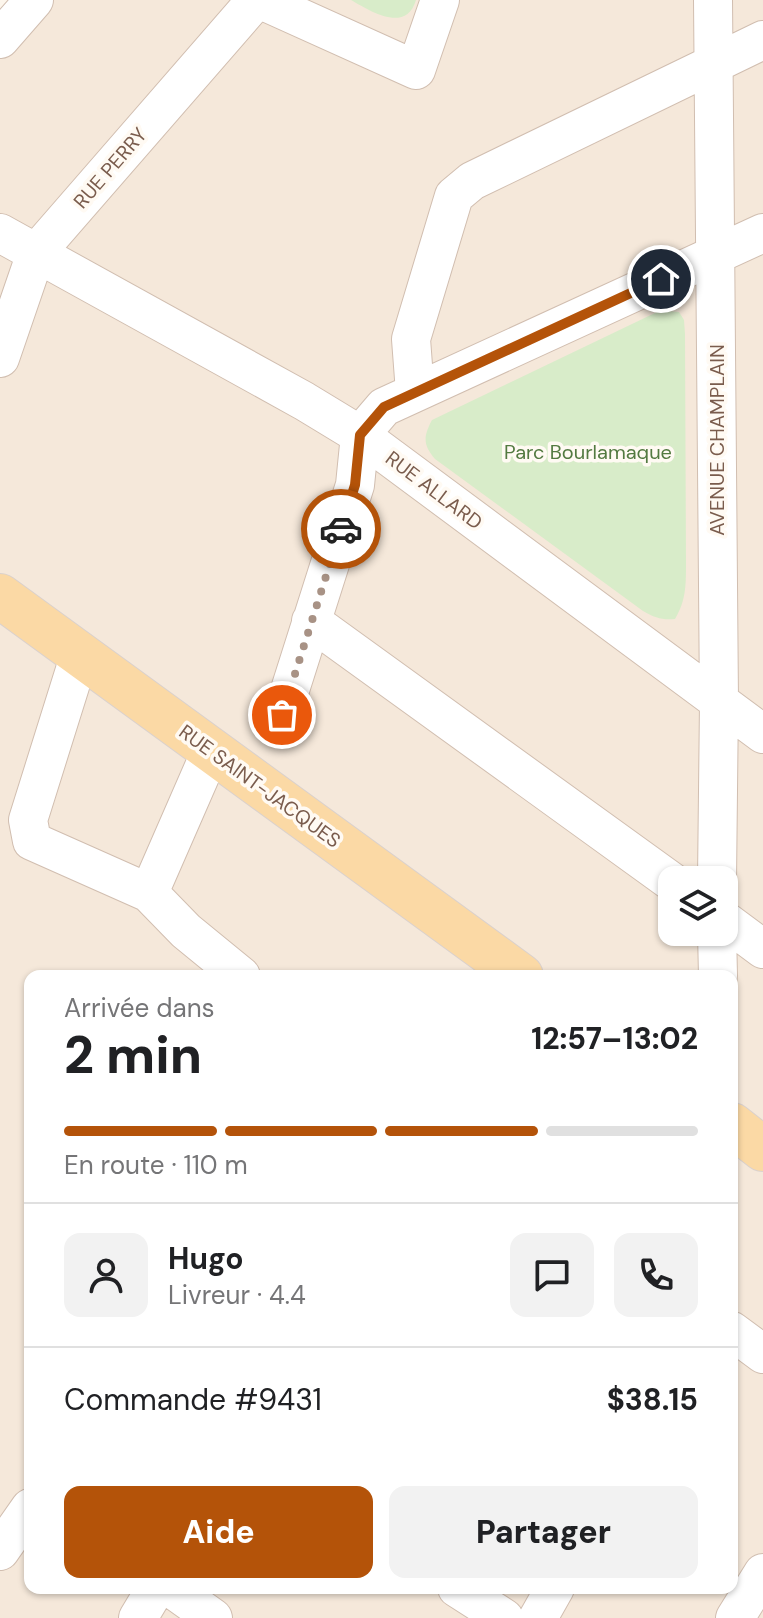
<!DOCTYPE html>
<html lang="fr">
<meta charset="utf-8">
<style>
:root{--surface:#fff;--page:#f2f2f2;--text:#202124;--muted:#757577;--line:#e0e0e0;--accent:#b45309}
body{margin:0;font-family:"DM Sans",sans-serif;background:var(--page);color:var(--text);height:100vh;display:flex;flex-direction:column;font-size:30px;white-space:nowrap}
*{box-sizing:border-box;margin:0}
p{font-size:26px;color:var(--muted)}
.icon{flex:none;width:44px;height:44px;fill:none;stroke:currentColor;stroke-width:2;stroke-linecap:round;stroke-linejoin:round}
.map{position:relative;flex:1;overflow:hidden}
.details{position:absolute;left:24px;top:970px;width:714px;height:624px;display:flex;flex-direction:column;background:var(--surface);border-radius:16px;box-shadow:0 2px 6px #0004}
.details>*{flex:none}
.fabs{position:absolute;left:658px;top:866px;display:grid;gap:16px}
.fabs a{display:grid;place-items:center;width:80px;height:80px;border-radius:16px;background:var(--surface);box-shadow:0 2px 6px #0004;font-size:40px}
.pin{position:absolute;display:grid;place-items:center;width:68px;height:68px;color:#fff;margin:-34px;border:4px solid #fff;border-radius:50%;box-shadow:0 2px 8px #0007}
.courier{position:absolute;display:grid;place-items:center;width:80px;height:80px;margin:-40px;border:6px solid #b45309;border-radius:50%;background:#fff;color:#222;box-shadow:0 2px 10px #0007}
.headline em{font-style:normal;font-weight:800}
.headline div{display:flex;flex-direction:column-reverse}
.headline{display:flex;align-items:center;justify-content:space-between;height:136px;padding:0 40px}
h1{font-size:52px;font-weight:800;line-height:60px}
.bar{display:grid;grid-template-columns:repeat(4,1fr);gap:12px 8px;align-content:center;height:96px;padding:0 40px}
.bar i{height:10px;border-radius:6px;background:var(--line)}
.bar .current{background:var(--accent)}
.bar p{grid-column:span 4}
.line{display:flex;align-items:center;gap:20px;padding:0 40px;border-top:2px solid var(--line)}
.line div{flex:1}
.round{display:grid;place-items:center;flex:none;width:84px;height:84px;border-radius:16px;background:var(--page)}
.button{display:flex;gap:16px;margin-top:auto;padding:16px 40px}
.button a{flex:1;height:92px;border-radius:16px;background:var(--accent);color:#fff;font-size:32px;font-weight:800;line-height:92px;text-align:center}
.button a+a{background:var(--page);color:var(--text)}
.map>svg:first-child{display:block}
.residential{fill:#f5e8da;fill-rule:evenodd}
.green{fill:#d8ecc9}
.lines{fill:none;stroke-linecap:round;stroke-linejoin:round}
.minor-casing{stroke:#d1beb0;stroke-width:40}
.major-casing{stroke:#dad1cd;stroke-width:46}
.minor{stroke:#fff;stroke-width:38}
.major{stroke:#fbd9a5;stroke-width:44}
.done{stroke:#a89285;stroke-width:8;stroke-dasharray:0 14.4}
.route{stroke:#b45309;stroke-width:10}
.labels{text-anchor:middle;stroke-width:7;stroke-linejoin:round;paint-order:stroke}
.street-label{font-size:20px;fill:#7a5c4d;stroke:#fffaf3}
.park-label{font-size:20px;fill:#537a41;stroke:#fffaf3}
</style>
<div class="map">
<svg width="763" height="1618" viewBox="0 0 763 1618">
<rect width="100%" height="100%" fill="#fdf6ec"/>
<path class="residential" d="M47,0h716v1618h-763v-1568zM672,880h52v52h-52zM30,976h702v612h-702z"/>
<path class="green" d="M351,0h65c-10,34 -46,11 -65,0z
M668,311l11,1 5,8 1,14 1,230c0,21 0,37 -11,55 -13,1 -20,-1 -32,-8l-208,-152c-12,-14 -12,-22 -3,-39l225,-108z"/>
<g class="lines">
<g class="minor-casing">
<path id="minor" d="M261,0l155,70 24,-70
M713,0l6,702 -2,178
M0,39l34,-39
M0,233l304,168 56,34 403,299
M0,358l36,-105 220,-253
M415,392l-4,-53 43,-143 18,-15 291,-141
M360,435l24,-28 379,-174
M311,621l361,261
M80,654l-52,166 4,21 117,52 37,38 55,45
M282,715l73,-230 5,-50
M149,893l62,-142
M724,920l39,29
M717,932l1,44
M732,1331l31,23
M0,1551l30,-43
M171,1588l42,30
M457,1588l47,30
M138,1618l18,-30
M538,1618l17,-30
M735,1618l28,-45"/>
</g>
<g class="major-casing">
<path id="major" d="M0,596l521,380
M732,1125l31,24"/>
</g>
<use href="#minor" class="minor"/>
<use href="#major" class="major"/>
</g>
<g class="lines">
<path class="done" d="M282,715l59,-186"/>
<path class="route" d="M341,529l14,-44 5,-50 24,-28 277,-128"/>
</g>
<g class="labels">
<g class="street-label">
<text transform="translate(110 168) rotate(-49)" y="7">RUE PERRY</text>
<text transform="translate(717 440) rotate(-90)" y="7">AVENUE CHAMPLAIN</text>
<text transform="translate(434 490) rotate(37)" y="7">RUE ALLARD</text>
<text transform="translate(260 786) rotate(36)" y="7">RUE SAINT-JACQUES</text>
</g>
<g class="park-label">
<text x="588" y="459">Parc Bourlamaque</text>
</g>
</g>
</svg>
<div class="fabs">
<a><svg class="icon" aria-label="layers" viewBox="0 0 24 24"><path d="M12 4l9 5-9 5-9-5zM3 14l9 5 9-5"/></svg></a>
</div>
<div class="pin" style="left:282px;top:715px;background:#ea580c"><svg class="icon" aria-label="bag" viewBox="0 0 24 24"><path d="M5 8h14l-1 12H6zM9 8a3 3 0 0 1 6 0"/></svg></div>
<div class="pin" style="left:661px;top:279px;background:#1f2937"><svg class="icon" aria-label="home" viewBox="0 0 24 24"><path d="M3 11l9-7 9 7M6 9v11h12V9"/></svg></div>
<div class="courier" style="left:341px;top:529px"><svg class="icon" aria-label="car" viewBox="0 0 24 24"><path d="M5 17H2v-5l4-1 3-4h7l3 4 3 1v5h-3M9 17h6M6 11h13"/><circle cx="7" cy="17" r="2"/><circle cx="17" cy="17" r="2"/></svg></div>
<section class="details">
<div class="headline"><div><h1>2 min</h1><p>Arrivée dans</p></div><em>12:57–13:02</em></div>
<div class="bar"><i class="current"></i><i class="current"></i><i class="current"></i><i></i><p>En route · 110 m</p></div>
<div class="line" style="height:144px"><a class="round"><svg class="icon" aria-label="person" viewBox="0 0 24 24"><circle cx="12" cy="8" r="4"/><path d="M4 21q1-7 8-7t8 7"/></svg></a><div><b>Hugo</b><p>Livreur · 4.4</p></div><a class="round"><svg class="icon" aria-label="chat" viewBox="0 0 24 24"><path d="M4 5h16v11H9l-5 4z"/></svg></a><a class="round"><svg class="icon" aria-label="phone" viewBox="0 0 24 24"><path d="M5 4h4l2 5-3 2q2 4 5 5l2-3 5 2v4C11 20 4 13 5 4z"/></svg></a></div>
<div class="line" style="height:104px"><div>Commande #9431</div><b>$38.15</b></div>
<div class="button"><a>Aide</a><a>Partager</a></div>
</section>
</div>
